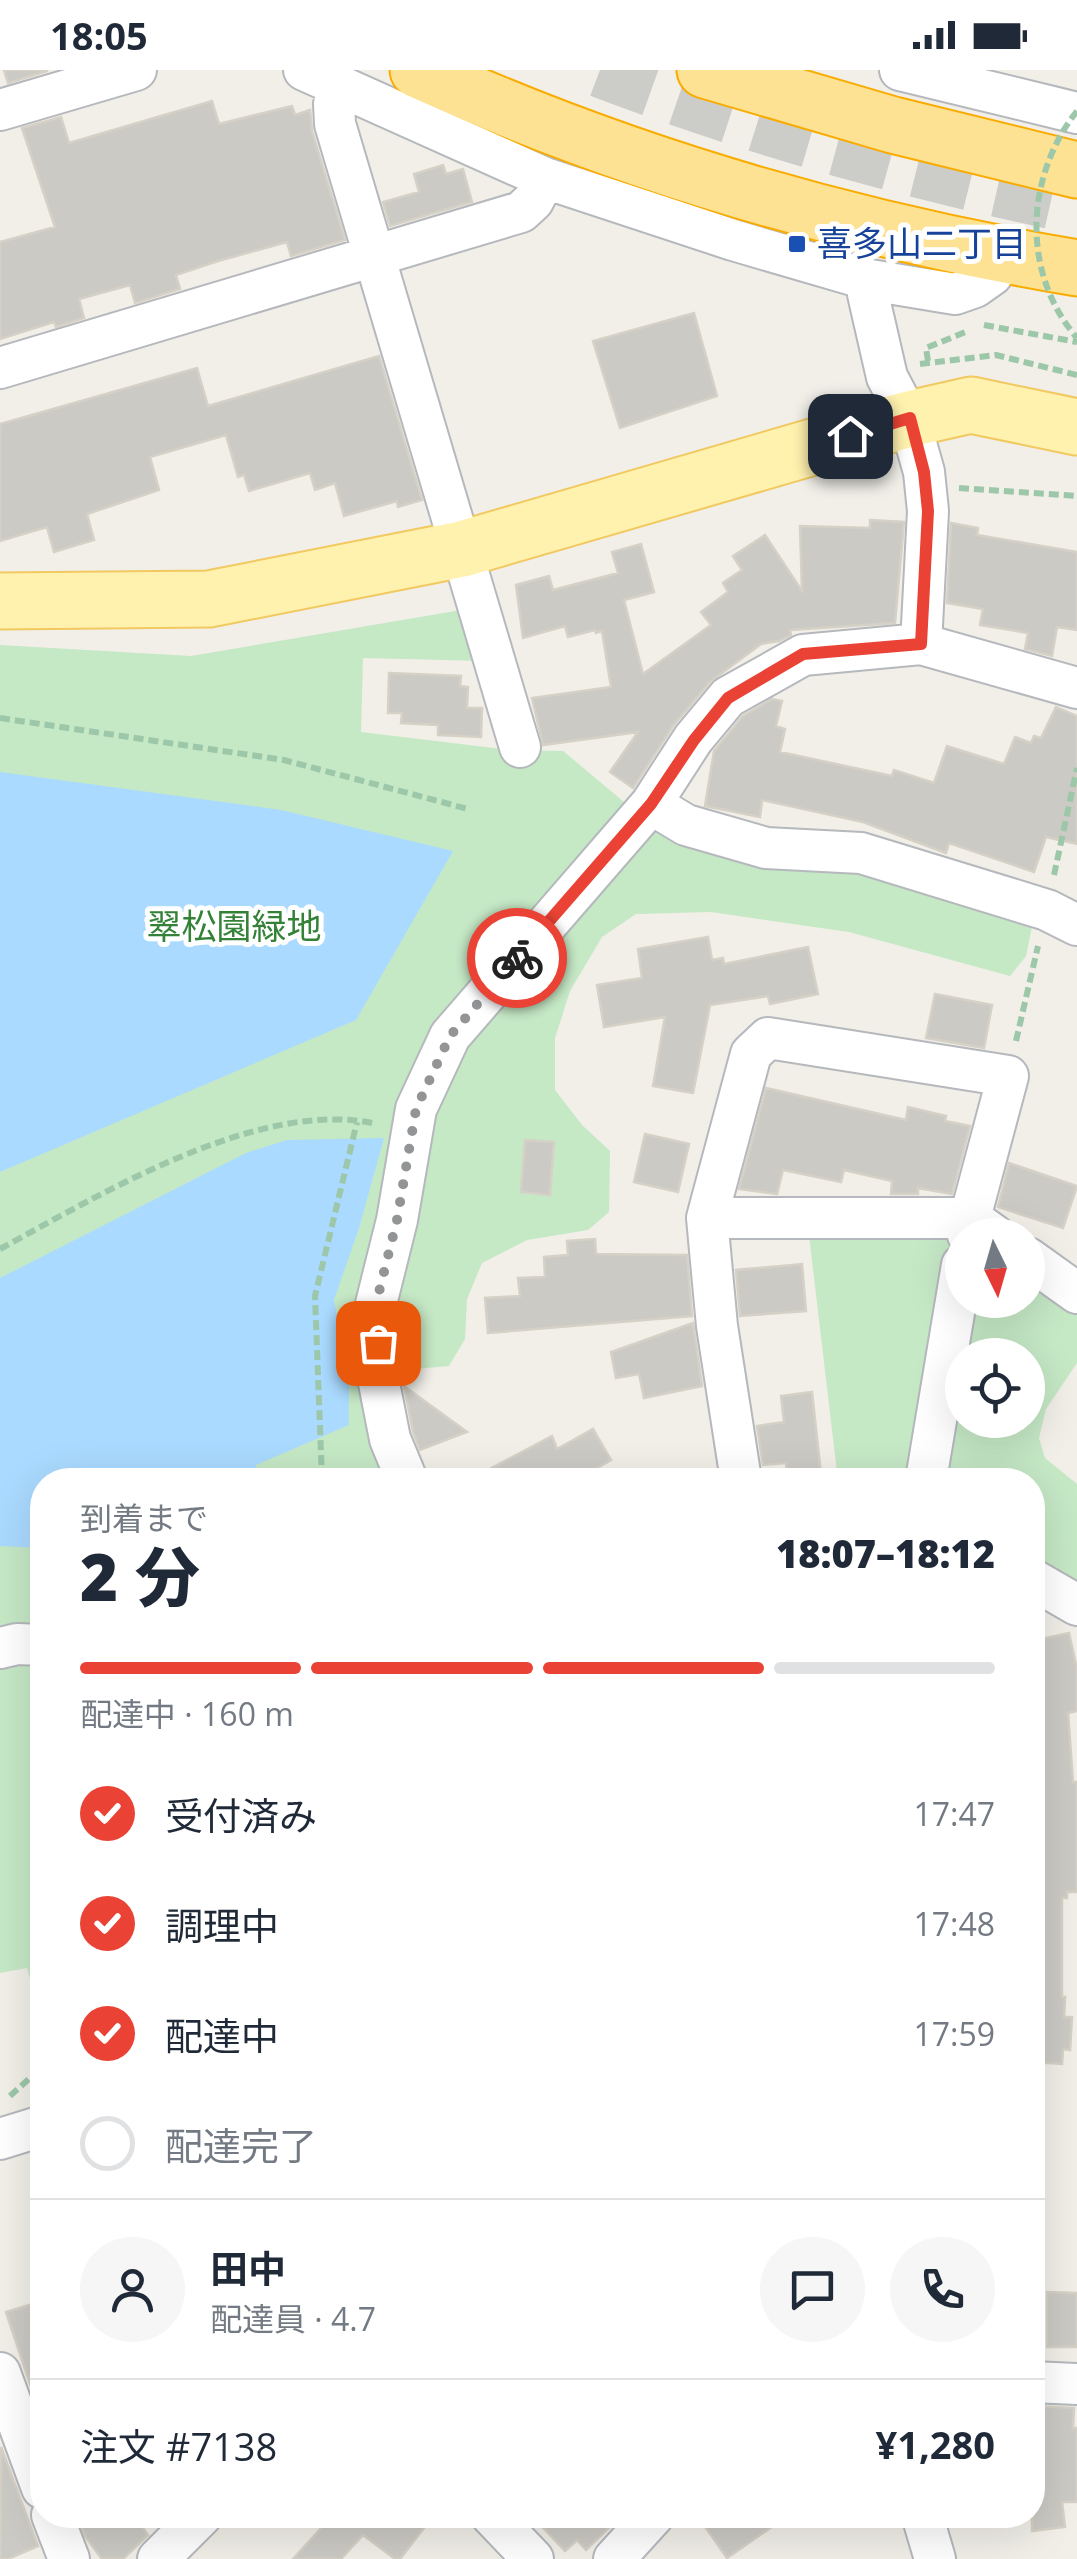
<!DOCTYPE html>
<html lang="ja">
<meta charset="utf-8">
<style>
:root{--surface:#fff;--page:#f6f6f7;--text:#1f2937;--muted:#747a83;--line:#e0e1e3;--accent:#ea4335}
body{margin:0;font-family:"Open Sans","Noto Sans JP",sans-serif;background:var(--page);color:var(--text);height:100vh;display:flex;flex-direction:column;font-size:38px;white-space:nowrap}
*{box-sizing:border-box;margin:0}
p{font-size:32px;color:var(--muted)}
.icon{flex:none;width:55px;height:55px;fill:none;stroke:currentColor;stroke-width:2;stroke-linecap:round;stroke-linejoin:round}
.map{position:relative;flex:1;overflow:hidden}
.side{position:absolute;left:30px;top:1398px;width:1015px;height:1060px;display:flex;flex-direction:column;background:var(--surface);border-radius:40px;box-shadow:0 10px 40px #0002}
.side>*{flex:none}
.needle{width:65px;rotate:175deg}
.buttons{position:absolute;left:945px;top:1148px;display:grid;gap:20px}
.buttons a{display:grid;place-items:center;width:100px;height:100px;border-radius:50%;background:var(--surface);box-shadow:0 10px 40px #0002;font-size:50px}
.pin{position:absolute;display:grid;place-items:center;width:85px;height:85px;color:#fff;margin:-42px;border-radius:20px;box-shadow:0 5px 15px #0006}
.courier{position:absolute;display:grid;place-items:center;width:100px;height:100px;margin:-50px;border:8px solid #ea4335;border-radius:50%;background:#fff;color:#222;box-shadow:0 2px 12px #0007}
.headline em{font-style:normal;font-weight:800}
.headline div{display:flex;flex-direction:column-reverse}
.headline{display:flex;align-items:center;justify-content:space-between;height:170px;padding:0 50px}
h1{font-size:65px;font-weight:800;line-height:75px}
.bar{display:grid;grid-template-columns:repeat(4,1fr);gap:15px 10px;align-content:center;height:120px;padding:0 50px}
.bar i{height:12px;border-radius:8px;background:var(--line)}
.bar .selected{background:var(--accent)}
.bar p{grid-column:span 4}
.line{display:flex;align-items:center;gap:25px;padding:0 50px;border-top:2px solid var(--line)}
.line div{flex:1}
.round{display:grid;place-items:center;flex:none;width:105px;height:105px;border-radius:52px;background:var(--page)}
ol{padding:0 50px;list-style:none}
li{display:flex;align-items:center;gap:30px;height:110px}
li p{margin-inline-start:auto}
li .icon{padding:10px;border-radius:50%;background:var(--accent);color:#fff;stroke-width:4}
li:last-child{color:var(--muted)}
li i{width:55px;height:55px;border:5px solid var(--line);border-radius:50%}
.status{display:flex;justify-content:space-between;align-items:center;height:70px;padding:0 50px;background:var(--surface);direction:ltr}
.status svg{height:28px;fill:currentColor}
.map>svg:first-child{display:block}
.green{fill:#c5e8c5;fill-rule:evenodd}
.water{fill:#aadaff}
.building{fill:#cccac5;stroke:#d6d1c6;stroke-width:2.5}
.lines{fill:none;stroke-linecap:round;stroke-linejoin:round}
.highway-tunnel{stroke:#ccccc8;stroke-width:55;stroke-dasharray:55 28;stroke-linecap:butt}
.street-casing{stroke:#b5b8bc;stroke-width:44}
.primary-casing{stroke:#f2c960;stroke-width:59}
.highway-casing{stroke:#f9ab00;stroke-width:59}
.path{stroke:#9cc7a9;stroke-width:6;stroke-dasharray:10 5;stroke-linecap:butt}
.street{stroke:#fff;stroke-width:40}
.primary{stroke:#fff2af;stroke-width:55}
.highway{stroke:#fde293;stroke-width:55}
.path-bridge{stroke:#9cc7a9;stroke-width:6;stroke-dasharray:10 5;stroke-linecap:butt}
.done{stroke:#929495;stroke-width:10;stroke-dasharray:0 18}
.route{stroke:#ea4335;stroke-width:12}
.transit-dot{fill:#1a4fb4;stroke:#fff;stroke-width:4}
.labels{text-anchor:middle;stroke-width:10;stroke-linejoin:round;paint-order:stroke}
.transit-label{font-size:35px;fill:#164399;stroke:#fff;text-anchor:start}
.park-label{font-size:35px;fill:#348238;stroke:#fff}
</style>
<div class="status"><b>18:05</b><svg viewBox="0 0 49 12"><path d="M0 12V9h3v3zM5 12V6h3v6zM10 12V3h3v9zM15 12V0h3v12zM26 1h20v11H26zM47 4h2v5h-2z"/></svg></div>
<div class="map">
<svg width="1077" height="2489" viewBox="0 0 1077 2489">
<rect width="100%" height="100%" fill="#f1efe8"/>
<path class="green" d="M467,539l18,52 -122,-3 -2,74 149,18 53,1 67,56 -103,117 -144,291 8,265h-349v542l-15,-54 -27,5v-1328l191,11z
M652,744l203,48 179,55 -8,39 -16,20 -161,-44 -138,-20 -75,2 -34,23 -32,54 -15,47v52l27,35 28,26 -1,61 -21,18 -61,10 -45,23 -15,36 -2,40 -16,27 -56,5 -3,-65 39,-191 31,-75z
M808,1157l156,3 -43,250h-87l3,-8z
M1028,1200l49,36v57l-31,46 -7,29 6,20 32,26v108l-44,-28 -1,-84h-100l30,-180h66zM962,1285h66v65h-66z"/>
<path class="water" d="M0,702l281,38 172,41 -97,169 -356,152z
M384,1068l-25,90 -25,72 15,81v44l-93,40 1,15h-215v68l-42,-2v-268l246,-125 41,-13z"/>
<path class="building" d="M4,0h43v1l-39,12z
M212,31l7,23 73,-18 3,9 15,-5 2,21 33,109 -54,16 -4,-14 -69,19 -42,14 4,14 -45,14 -5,-18 -51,14 5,19 -28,9 -2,-5 -54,17v-97l55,-15 -33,-99 39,-11 8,26z
M443,95l3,9 17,-5 9,33 -82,24 -7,-24 36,-10 -5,-18z
M694,243l23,83 -97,32 -27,-87z
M379,286l43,144 -24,7 -1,-6 -53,15 -9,-33 -20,7 -5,-17 -61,18 -5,-16 -6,2 -12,-42 -76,22 9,33 -72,24 7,26 -40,12 -7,-25 -47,14v-117l197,-56 11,38z
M870,450l34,2 -9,101 -105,7 1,5 -12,6 -18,3 -51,38 -37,44 -40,62 -23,-16 28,-40 -95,13 -11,-47 79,-11 -9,-56 -6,2 -1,-3 -27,7 -3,-11 -42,12 -7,-53 33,-9 4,14 65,-17 -6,-21 29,-8 13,48 -30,8 19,74 68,-49 -10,-13 27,-20 -5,-9 19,-13 -9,-14 32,-21 37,56 -2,-65 70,2z
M951,453l27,5 -1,7 100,17v78l-20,-3 -5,29 -27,-7 3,-16 -48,-8 3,-16 -36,-6z
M389,603l72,3 -1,10 8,1 -1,21h15l-1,29 -43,-2v-10l-37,-2 1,-10h-14z
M772,629l10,2 -6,25 9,3 -5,23 112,24 2,-6 40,13 13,-37 57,18 11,-27 16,6 3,-7 7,2 15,-31 21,9v128l-31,-7 -12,35 -85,-29 -3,10 -83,-31 -101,-22 -2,17 -55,-11 9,-55 29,-35z
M708,867l4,23 11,-2 1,6 84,-17 10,47 -48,10 -2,-8 -58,9 -17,88 -40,-7 12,-69 -61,10 -7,-42 45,-7 -4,-29z
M935,924l57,11 -8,43 -58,-10z
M766,1018l140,32 2,-13 38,9 -1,5 25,5 -18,68 -34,-6v6h-27l1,-13 -48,-11 -3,12 -58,-12 -6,24 -38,-5z
M645,1064l44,10 -11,48 -44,-10z
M525,1070l29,2 -4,53 -29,-3z
M1009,1093l68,23 -14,42 -65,-21z
M595,1169l1,15 91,1 5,61 -204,17 -3,-35 35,-2 -2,-18 27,-1 -1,-20 24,-2 -1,-14z
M802,1194l4,47 -66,5 -4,-46z
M693,1253l9,63 -58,12 -5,-24 -23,4 -5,-26z
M404,1316l63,46 -47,18 -7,-18z
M812,1322l9,82 -34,3 -1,-14 -23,2 -6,-39 27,-4 -3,-26z
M593,1359l18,31 -35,20h-107l83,-44 5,13z
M1069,1563l8,36v42l-9,2 5,69h4v110h-10v6h-5v99h3l-1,20h8l-2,33 -7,-1 -1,15 -30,-2v-421z
M1047,2222l30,1v54h-30z
M42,2231v109l-3,1 -33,-99z
M1032,2336l42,2 -1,20h4v74h-15l3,25 -33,4z
M1,2377l37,99 -30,13h-8z
M77,2445h57l14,20 -25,24h-21l-17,-23z
M333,2445h101l-34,44h-5l-32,-24 -22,24h-48z
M531,2445h91l-36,35 -9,-10 -12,11z
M697,2445h92l-62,43z"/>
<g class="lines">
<path class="highway-tunnel" d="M600,0c155,59 314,103 477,137"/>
<g class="street-casing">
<path id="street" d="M304,0l241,108 188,62 137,40 85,14 20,-7 17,-12 13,-19
M900,0l177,43
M339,17l-5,17 1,20 185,623
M0,40l136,-40
M870,210l-2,14 19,83 22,42 15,53 4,39 -7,133
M0,298l521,-156 12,-11 12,-23
M651,734l35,21 80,23 95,5 186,57 30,15
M707,1148l10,108 24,154
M968,1165l2,-17 38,-142 -240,-38 -17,16 -44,164h263l24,17
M1028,1188l49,35
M407,1410l-17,-41 -11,-56 -3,-79 21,-84 19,-111 34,-73 201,-232 42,-65 35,-42 75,-42 118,-11 156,44
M926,1410l36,-215
M1032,1509l45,26
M0,1578l17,-4 25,1
M0,2069l42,-13
M0,2303l42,115
M1032,2312l45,2
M52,2445l17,44
M491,2445l42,44
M922,2445l13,44
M158,2489l44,-44
M614,2489l40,-44"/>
</g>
<g class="primary-casing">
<path id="primary" d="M0,531l209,-2 253,-50 447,-130 62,-14 106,22"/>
</g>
<g class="highway-casing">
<path id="highway" d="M418,0c211,96 430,159 659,198
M705,0l188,55 184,45"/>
</g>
<path class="path" d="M984,255l93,17
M928,291l-2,-13 42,-17
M920,294l76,-9 81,20
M959,418l118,8
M0,648l284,42 184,49
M1054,805l23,-107
M1016,971l22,-95
M0,1179c100,-54 260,-152 377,-125
M322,1410l-7,-184 42,-174
M10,2026l32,-29"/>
<use href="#street" class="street"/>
<use href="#primary" class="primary"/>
<use href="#highway" class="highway"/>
<path class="path-bridge" d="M1077,41c-52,66 -56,162 0,227"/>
</g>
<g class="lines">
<path class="done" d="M378,1273l-2,-39 21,-84 19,-111 34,-73 67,-78"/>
<path class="route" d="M517,888l134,-154 43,-64 34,-42 75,-44 118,-10 7,-133 -4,-39 -14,-54 -60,18"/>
</g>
<rect class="transit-dot" x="787" y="164" width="20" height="20" rx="5"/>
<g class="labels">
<g class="transit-label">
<text x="817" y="186">喜多山二丁目</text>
</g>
<g class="park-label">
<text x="234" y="869">翠松園緑地</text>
</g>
</g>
</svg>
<div class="buttons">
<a><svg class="needle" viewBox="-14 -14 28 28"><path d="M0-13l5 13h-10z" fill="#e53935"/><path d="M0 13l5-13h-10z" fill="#747a83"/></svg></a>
<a><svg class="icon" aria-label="locate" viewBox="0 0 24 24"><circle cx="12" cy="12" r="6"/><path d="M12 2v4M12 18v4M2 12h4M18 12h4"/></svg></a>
</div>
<div class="pin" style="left:378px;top:1273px;background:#ea580c"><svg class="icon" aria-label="bag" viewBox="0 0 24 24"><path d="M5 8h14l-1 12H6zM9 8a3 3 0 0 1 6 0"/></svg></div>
<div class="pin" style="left:850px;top:366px;background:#1f2937"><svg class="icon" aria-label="home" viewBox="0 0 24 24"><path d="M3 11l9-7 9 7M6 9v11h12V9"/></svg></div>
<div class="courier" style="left:517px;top:888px"><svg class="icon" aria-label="bike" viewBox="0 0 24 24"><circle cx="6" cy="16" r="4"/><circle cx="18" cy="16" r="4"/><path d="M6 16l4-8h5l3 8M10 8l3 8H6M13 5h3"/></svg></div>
<section class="side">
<div class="headline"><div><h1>2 分</h1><p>到着まで</p></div><em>18:07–18:12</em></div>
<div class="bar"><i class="selected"></i><i class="selected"></i><i class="selected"></i><i></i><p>配達中 · 160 m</p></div>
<ol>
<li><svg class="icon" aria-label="check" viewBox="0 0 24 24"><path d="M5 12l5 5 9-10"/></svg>受付済み<p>17:47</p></li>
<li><svg class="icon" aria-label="check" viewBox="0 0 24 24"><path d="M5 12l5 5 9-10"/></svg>調理中<p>17:48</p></li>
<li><svg class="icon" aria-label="check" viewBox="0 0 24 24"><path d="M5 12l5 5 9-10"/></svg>配達中<p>17:59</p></li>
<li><i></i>配達完了</li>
</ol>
<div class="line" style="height:180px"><a class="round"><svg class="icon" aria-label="person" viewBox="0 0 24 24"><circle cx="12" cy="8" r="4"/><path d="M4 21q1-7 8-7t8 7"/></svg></a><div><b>田中</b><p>配達員 · 4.7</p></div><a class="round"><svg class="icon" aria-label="chat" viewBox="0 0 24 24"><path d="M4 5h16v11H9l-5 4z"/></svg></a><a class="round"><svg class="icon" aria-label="phone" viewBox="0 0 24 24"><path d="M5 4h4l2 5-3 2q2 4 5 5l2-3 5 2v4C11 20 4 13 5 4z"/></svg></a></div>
<div class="line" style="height:130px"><div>注文 #7138</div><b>¥1,280</b></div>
</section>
</div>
